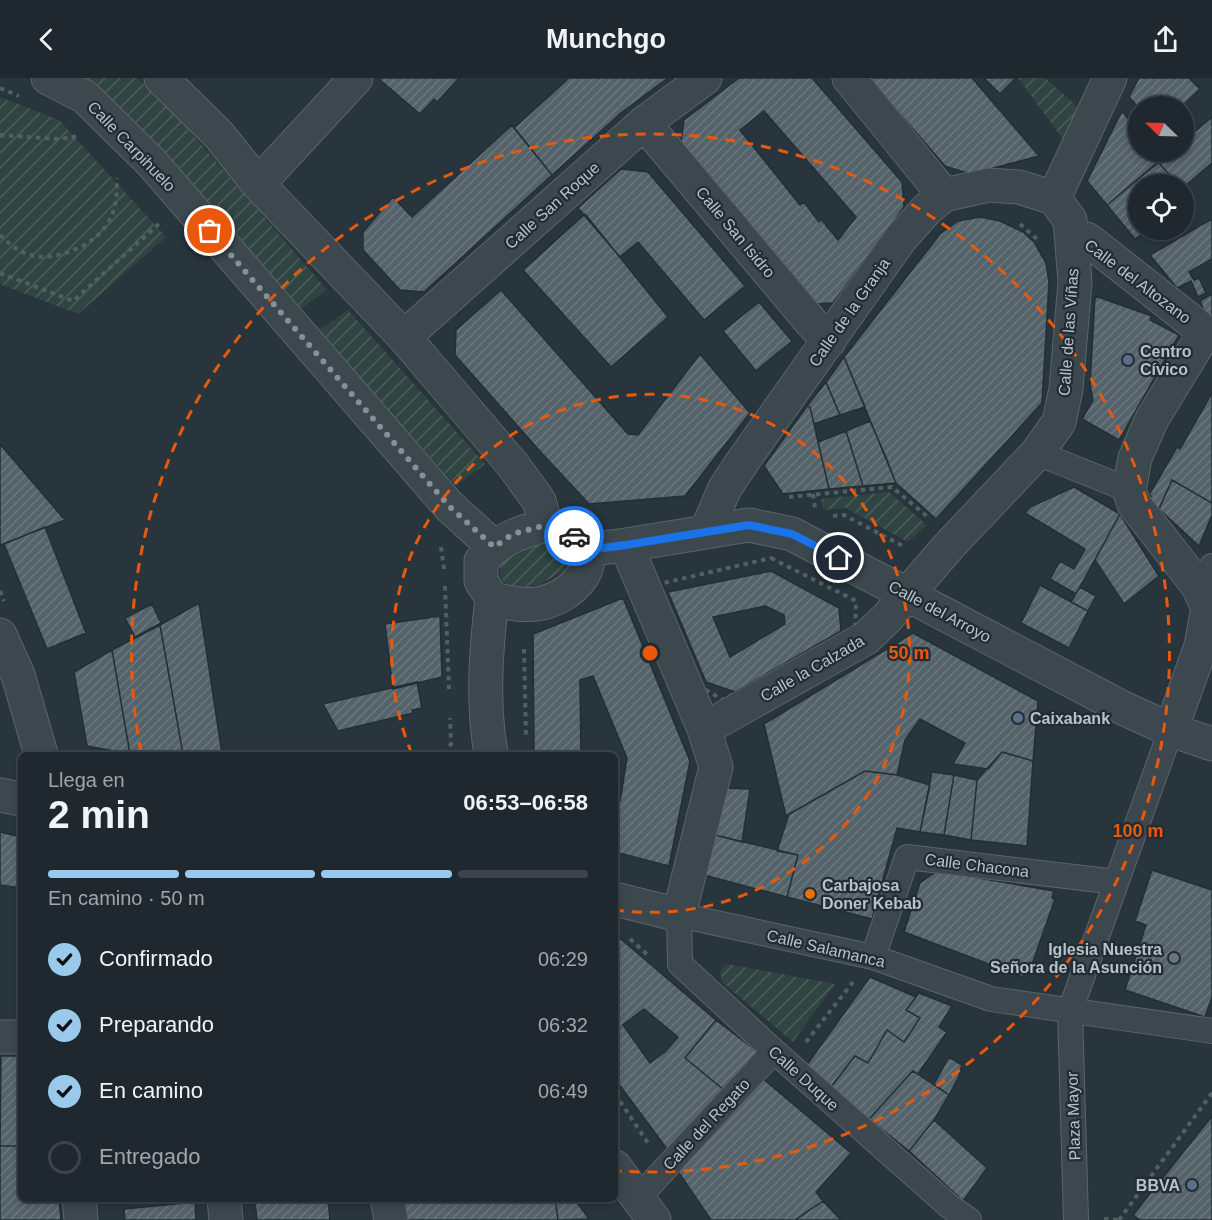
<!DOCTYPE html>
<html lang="es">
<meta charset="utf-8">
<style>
:root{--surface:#1e282e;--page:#263036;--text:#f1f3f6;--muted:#a1a6aa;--line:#3c444a;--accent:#99caec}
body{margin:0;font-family:Arial,sans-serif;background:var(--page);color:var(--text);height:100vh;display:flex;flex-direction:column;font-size:22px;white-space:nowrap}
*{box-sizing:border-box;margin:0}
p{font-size:20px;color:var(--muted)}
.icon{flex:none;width:33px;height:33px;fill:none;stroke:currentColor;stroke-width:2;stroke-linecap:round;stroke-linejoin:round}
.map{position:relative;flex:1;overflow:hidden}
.sheet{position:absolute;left:18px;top:674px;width:600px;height:450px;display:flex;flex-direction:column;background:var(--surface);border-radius:9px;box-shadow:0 3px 9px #0003,0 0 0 2px var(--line)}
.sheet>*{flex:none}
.needle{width:39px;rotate:293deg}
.fabs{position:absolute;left:1128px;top:18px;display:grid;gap:12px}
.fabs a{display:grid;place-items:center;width:66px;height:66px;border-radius:50%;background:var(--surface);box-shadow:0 3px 9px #0003,0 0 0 2px var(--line);font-size:30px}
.pin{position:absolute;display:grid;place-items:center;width:51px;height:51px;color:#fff;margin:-26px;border:3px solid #fff;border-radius:50%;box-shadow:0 2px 6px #0007}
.courier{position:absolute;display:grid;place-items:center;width:60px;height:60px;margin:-30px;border:4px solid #1a73e8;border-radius:50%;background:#fff;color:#222;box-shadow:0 2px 8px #0007}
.head em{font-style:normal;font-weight:700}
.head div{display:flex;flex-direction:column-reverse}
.head{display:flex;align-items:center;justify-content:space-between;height:102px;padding:0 30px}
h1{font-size:39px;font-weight:700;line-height:45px}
.bar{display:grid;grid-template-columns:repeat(4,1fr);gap:9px 6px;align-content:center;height:72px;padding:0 30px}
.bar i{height:8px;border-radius:4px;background:var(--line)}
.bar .current{background:var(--accent)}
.bar p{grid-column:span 4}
ol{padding:0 30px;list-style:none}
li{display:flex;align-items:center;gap:18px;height:66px}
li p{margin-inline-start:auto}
li .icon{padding:6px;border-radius:50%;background:var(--accent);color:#111;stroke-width:4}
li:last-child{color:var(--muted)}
li i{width:33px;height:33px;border:3px solid var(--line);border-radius:50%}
header{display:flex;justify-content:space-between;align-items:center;height:78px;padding:0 30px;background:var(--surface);font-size:27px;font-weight:700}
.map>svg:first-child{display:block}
.garden{fill:url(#garden-furrows)}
.building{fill:url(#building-hatch);stroke:#232e35;stroke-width:1.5;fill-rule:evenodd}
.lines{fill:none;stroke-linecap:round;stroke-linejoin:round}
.pedestrian-casing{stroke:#5a656b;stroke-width:26}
.minor-casing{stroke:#5a656b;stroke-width:35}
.path{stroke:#4f6160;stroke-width:4;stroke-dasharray:4.5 4.5;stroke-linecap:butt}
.pedestrian{stroke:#3c474e;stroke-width:24}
.minor{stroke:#3c474e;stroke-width:33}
.done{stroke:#869197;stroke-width:6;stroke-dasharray:0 10.8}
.route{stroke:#1a73e8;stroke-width:8}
.ring{fill:none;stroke:#e8590c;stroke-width:3;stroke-dasharray:10 8}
.service-dot{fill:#5c6f8a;stroke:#212c33;stroke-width:2}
.food-dot{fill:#e8710a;stroke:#212c33;stroke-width:2}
.worship-dot{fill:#6b7280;stroke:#212c33;stroke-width:2}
.labels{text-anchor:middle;stroke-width:4.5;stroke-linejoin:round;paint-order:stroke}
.street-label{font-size:16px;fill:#b8c2c8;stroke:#212c33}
.poi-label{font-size:16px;font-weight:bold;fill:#b8c2c8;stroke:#212c33;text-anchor:start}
.centre{fill:#e8590c;stroke:#212c33;stroke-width:3}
.ring-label{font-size:18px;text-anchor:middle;font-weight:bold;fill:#e8590c;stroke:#212c33;stroke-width:4.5;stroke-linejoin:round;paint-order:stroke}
</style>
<header><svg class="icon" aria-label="back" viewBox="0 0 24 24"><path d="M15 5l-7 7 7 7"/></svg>Munchgo<svg class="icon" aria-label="share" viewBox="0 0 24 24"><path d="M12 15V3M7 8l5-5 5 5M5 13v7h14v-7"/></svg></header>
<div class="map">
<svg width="1212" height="1142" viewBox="0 0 1212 1142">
<defs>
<pattern id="garden-furrows" width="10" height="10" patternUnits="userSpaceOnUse" patternTransform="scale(1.5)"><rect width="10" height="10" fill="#304541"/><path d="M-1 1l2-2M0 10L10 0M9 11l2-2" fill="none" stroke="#4c5e5b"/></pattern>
<pattern id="building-hatch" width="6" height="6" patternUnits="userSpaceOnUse" patternTransform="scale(1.5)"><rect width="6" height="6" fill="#54626a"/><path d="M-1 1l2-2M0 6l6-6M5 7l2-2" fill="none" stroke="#6a777e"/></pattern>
</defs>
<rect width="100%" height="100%" fill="#28353d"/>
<path class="garden" d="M79,0h59l37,36 152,176 -28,20z
M1018,0h27l35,31 -15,33z
M0,19l59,23 107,117 -88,77 -78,-30z
M348,232l137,154 -29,22 -138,-155z
M889,414l38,33 -19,17 -62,-34 -23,2 -2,-11z
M540,465l16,1 12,10 -3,16 -26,15 -14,4 -19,-4c-8,-11 -7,-16 -2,-28z
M727,886l108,20 -42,58 -71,-60 -2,-11z"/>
<path class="building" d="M381,0h78l-22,24 -3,-3 -14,15 -40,-34z
M569,0h99l-47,35 -69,62 -38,-47z
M739,0h73l90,104 2,25 -71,96 -20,1 -132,-161 3,-23zM764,33l92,106 -18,23 -17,-21 -2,3 -15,-20 -4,3 -60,-75z
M869,0h103l67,78 -69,18 -25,-8z
M984,0h32l-16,16z
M1139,0h50l11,11 -18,17 -44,1 -9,-10z
M1122,33l16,20v21h33l-64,53 -20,-24z
M1212,39v46l-28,24v-3h-6l-20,-22 13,-10h13v-11z
M1184,43l11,11 -11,9z
M512,47l40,50 -128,117 -24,-2 -37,-40v-18l30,-35 19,20z
M1158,84l20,22h-40v46h9l-12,9 -28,-34z
M621,91l27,3 97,114 -41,34 -66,-78 -18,15 -42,-49z
M585,136l83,103 -57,50 -88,-97z
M980,139l20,4 23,11 11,10 12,21 3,19 -7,121 -106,116 -40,-36 -52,-126 96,-123 18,-13z
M1212,141v40l-23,13 5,8 5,-2 7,15 -8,4 -7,-16 -14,7 -27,-33z
M501,212l127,144 10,1 62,-81 50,59 -65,83 -96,8 -52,-56 -82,-93 1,-25z
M1212,216v25l-7,-6 -5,-12z
M1095,218l57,20 -2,4 29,15 -60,105 -37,-21 11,-19 -3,-15z
M759,224l33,39 -36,30 -33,-40z
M844,279l21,50 -25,8 -14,-33z
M826,304l14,33 -26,9 -4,-17 -3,-1z
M1212,315v110l-40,-23 -14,31 -10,-8 3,-7 -2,-1 28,-48 3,2z
M807,328l3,1 19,82 -46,5 -19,-28z
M870,343l15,34 11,28 -33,3 -17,-55z
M846,353l17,55 -34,3 -11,-47z
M0,366l65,76 -65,25z
M1172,402l40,23v12l-13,31 -40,-37z
M1074,409l46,27 -44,80 -26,-15 10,-18 14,8 11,-20 -60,-36 5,-6z
M1120,436l39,62 -35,28 -29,-44z
M45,449l41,106 -39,16 -43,-105z
M771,493l68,37 2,23 -106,61 -29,-10 -38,-90zM765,528l19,9 1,9 -55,33 -17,-40z
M1040,507l48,26 -19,37 -48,-25z
M1080,509l16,9 -8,15 -17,-9z
M623,520l67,163 -21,105 -54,-14v-52l5,1 7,-43 -34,-82 -13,4 1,74h-47l-1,-120z
M199,525l23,151h-39l-23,-129z
M152,526l9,19 -26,14 -10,-19z
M440,538l2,61 -49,12 -8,-65z
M160,547l23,129h-53l-18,-104z
M913,555l125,68 -5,60 -31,-9 -14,17 -35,-5 12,-21 -45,-24 -15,21 -8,35 -32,-4 -79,45 -22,-92z
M112,572l18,104 -43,-8 -13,-74z
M417,604l5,26 -10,2 1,3 -75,18 -15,-27z
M1002,674l31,9 -6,85 -56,-6 6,-60z
M865,693l32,4 33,10 -10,47 -23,-4 -25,91 -85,-22 11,-42 -21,-4 12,-37z
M932,694l22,3 -10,60 -24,-3z
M954,697l23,5 -6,60 -27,-5z
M723,710l27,1 -8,53 -27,-7z
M0,754l21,5v51l-21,-3z
M715,757l83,20 -11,42 -83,-22z
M1152,792l60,20v107l-7,20 -80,-27 21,-65 -11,-4z
M937,793l117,20 -2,7 3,1 -25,71 -4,-1 -3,8 -119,-45 16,-49z
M615,856l101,86 -31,38 39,32 -57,59 -52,-70zM644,931l34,28 -13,15 -15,11 -27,-38z
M870,899l46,20 -10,13 14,8 -16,24 -17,-12 -19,33 -13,-7 -24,31 -25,-21z
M919,915l33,13 -13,21 8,5 -29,42 -5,-3 -44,48 -38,-32 24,-31 13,7 19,-33 17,12 16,-24 -14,-8z
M716,942l43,33 -35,37 -39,-32z
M1,978h20v90h-21z
M949,979l13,8 -3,11 -10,19 -15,-11z
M913,993l36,24 -15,25 -25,31 -40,-32z
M761,999l90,76 -35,39 7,9 -28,19h-84l-34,-50z
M1212,1038v104h-72l-7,-5z
M934,1042l53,48 -24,33 -54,-50z
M0,1068h21v52h38l2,22h-61z
M278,1120h50l2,22h-73l-2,-18z
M425,1120h130l3,22h-151l-3,-17z
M555,1120h19l15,21 -31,1z
M823,1123l18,19h-46z
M195,1124l1,18h-71l-1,-11z"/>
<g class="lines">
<g class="pedestrian-casing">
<path id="pedestrian" d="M1037,375l92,37
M1198,508l14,-20
M873,879l34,-100 209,25
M638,1120l136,-147
M969,1142l-20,-14 -175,-155 -94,-87 -1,-49 194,42 118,42 221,32
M1076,1142l-6,-209 101,-281"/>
</g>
<g class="minor-casing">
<path id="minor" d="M48,0l37,19 67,66 297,343 45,41
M161,0l58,57 39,49 146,153 109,128 26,36 7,24
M849,0l95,117
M644,45l167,199 18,19
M258,106l98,-106
M1054,120l56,-120
M1072,159l15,2 118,93 7,3
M404,259l240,-214 61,-45
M546,447c8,3 19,5 26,10 39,26 -3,65 -35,69 -16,2 -29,-1 -45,-6l-11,-17v-20c20,-23 37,-28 65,-36z
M706,454l19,-44 20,-30 156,-220 26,-29 17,-14 45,-10 30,2 35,11
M586,472l40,-5 123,-20 43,9 331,174 48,22 41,14
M0,557l18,40 23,79
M704,651l162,-91 21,-20 61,-71 89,-94 22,-31 7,-33 9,-107 -5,-62 -16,-22
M1171,652l30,-84 7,-38 -10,-22 -64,-82 -5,-14 6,-32 17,-39 53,-87
M491,676c-9,-52 -5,-103 1,-156
M0,717l21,4
M615,821l64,16 37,-148 -12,-38 -78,-184
M0,959h21
M615,1089l39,53
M79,1120l2,22
M224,1120l2,22
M387,1120l4,22"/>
</g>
<path class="path" d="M0,10l19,8
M0,57l59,4 19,-3
M1020,146l17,15
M0,157c25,26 48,27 80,12 13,-6 24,-16 30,-28 7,-13 7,-27 7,-41
M0,195l73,28 86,-77
M813,416l2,14
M789,419l103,-10 37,31
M833,438l11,-1 61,32
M441,469l3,22
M771,480l85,43 -1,26 -132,73 -19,-11 -45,-105z
M445,508l4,103
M0,513l4,10
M524,571l2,89
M445,676l6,-10 -1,-26
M630,861l19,17
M806,964l47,-60
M615,1016l33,49
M1104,1141l14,1
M1119,1142l93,-127"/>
<use href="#pedestrian" class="pedestrian"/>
<use href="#minor" class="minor"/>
</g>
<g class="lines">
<path class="done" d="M210,153l239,275 45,41 19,-13 33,-9 28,11"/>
<path class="route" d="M574,458l12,14 40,-5 123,-20 43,9 47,24"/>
</g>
<g class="ring">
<path d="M412 676A259 259 0 1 1 616 832"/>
<path d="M141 674A519 519 0 1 1 618 1093"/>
</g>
<g class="service-dot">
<circle cx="1128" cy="282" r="6"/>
<circle cx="1018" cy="640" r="6"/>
<circle cx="1192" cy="1107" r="6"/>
</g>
<circle class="food-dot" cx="810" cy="816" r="6"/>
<circle class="worship-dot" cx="1174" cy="880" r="6"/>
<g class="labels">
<g class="street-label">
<text transform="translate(132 68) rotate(46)" y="6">Calle Carpihuelo</text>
<text transform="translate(552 127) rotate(-42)" y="6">Calle San Roque</text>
<text transform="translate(736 154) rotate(50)" y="6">Calle San Isidro</text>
<text transform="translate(1138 203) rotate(37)" y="6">Calle del Altozano</text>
<text transform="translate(849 234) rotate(-55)" y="6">Calle de la Granja</text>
<text transform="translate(1068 254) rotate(-86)" y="6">Calle de las Viñas</text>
<text transform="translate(940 533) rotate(28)" y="6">Calle del Arroyo</text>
<text transform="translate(812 590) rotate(-30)" y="6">Calle la Calzada</text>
<text transform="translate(977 787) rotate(7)" y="6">Calle Chacona</text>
<text transform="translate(826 870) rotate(13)" y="6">Calle Salamanca</text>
<text transform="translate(804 1000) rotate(42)" y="6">Calle Duque</text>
<text transform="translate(1073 1038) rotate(-92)" y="6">Plaza Mayor</text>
<text transform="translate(706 1046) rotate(-47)" y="6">Calle del Regato</text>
</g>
<g class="poi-label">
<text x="1140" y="279">Centro<tspan x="1140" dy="18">Cívico</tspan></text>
<text x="1030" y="646">Caixabank</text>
<text x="822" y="813">Carbajosa<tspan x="822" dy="18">Doner Kebab</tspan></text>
<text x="1162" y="877" text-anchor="end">Iglesia Nuestra<tspan x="1162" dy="18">Señora de la Asunción</tspan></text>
<text x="1180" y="1113" text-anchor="end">BBVA</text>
</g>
</g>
<circle cx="650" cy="575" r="9" class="centre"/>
<g class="ring-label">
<text x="909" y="581">50 m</text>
<text x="1138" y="759">100 m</text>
</g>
</svg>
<div class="fabs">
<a><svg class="needle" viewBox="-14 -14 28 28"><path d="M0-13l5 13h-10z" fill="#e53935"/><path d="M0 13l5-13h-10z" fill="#a1a6aa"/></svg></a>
<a><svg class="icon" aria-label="locate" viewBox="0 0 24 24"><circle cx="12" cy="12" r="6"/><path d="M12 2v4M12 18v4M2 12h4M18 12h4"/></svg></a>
</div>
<div class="pin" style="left:210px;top:153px;background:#ea580c"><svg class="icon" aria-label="bag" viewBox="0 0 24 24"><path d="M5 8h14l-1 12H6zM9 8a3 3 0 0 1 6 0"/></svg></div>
<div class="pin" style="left:839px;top:480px;background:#1f2937"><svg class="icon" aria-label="home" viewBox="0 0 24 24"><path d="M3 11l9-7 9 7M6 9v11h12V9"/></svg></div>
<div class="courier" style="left:574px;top:458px"><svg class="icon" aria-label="car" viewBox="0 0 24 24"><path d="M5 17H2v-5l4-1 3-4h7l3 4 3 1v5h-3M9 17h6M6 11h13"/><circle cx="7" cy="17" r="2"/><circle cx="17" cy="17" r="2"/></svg></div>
<section class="sheet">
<div class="head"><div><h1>2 min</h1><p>Llega en</p></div><em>06:53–06:58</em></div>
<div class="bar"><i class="current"></i><i class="current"></i><i class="current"></i><i></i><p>En camino · 50 m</p></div>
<ol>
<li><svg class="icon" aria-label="check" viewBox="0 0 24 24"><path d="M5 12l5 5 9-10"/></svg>Confirmado<p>06:29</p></li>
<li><svg class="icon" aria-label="check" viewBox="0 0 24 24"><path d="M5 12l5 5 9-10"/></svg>Preparando<p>06:32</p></li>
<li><svg class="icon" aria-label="check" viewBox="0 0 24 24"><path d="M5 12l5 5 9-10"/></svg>En camino<p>06:49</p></li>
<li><i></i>Entregado</li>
</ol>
</section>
</div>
